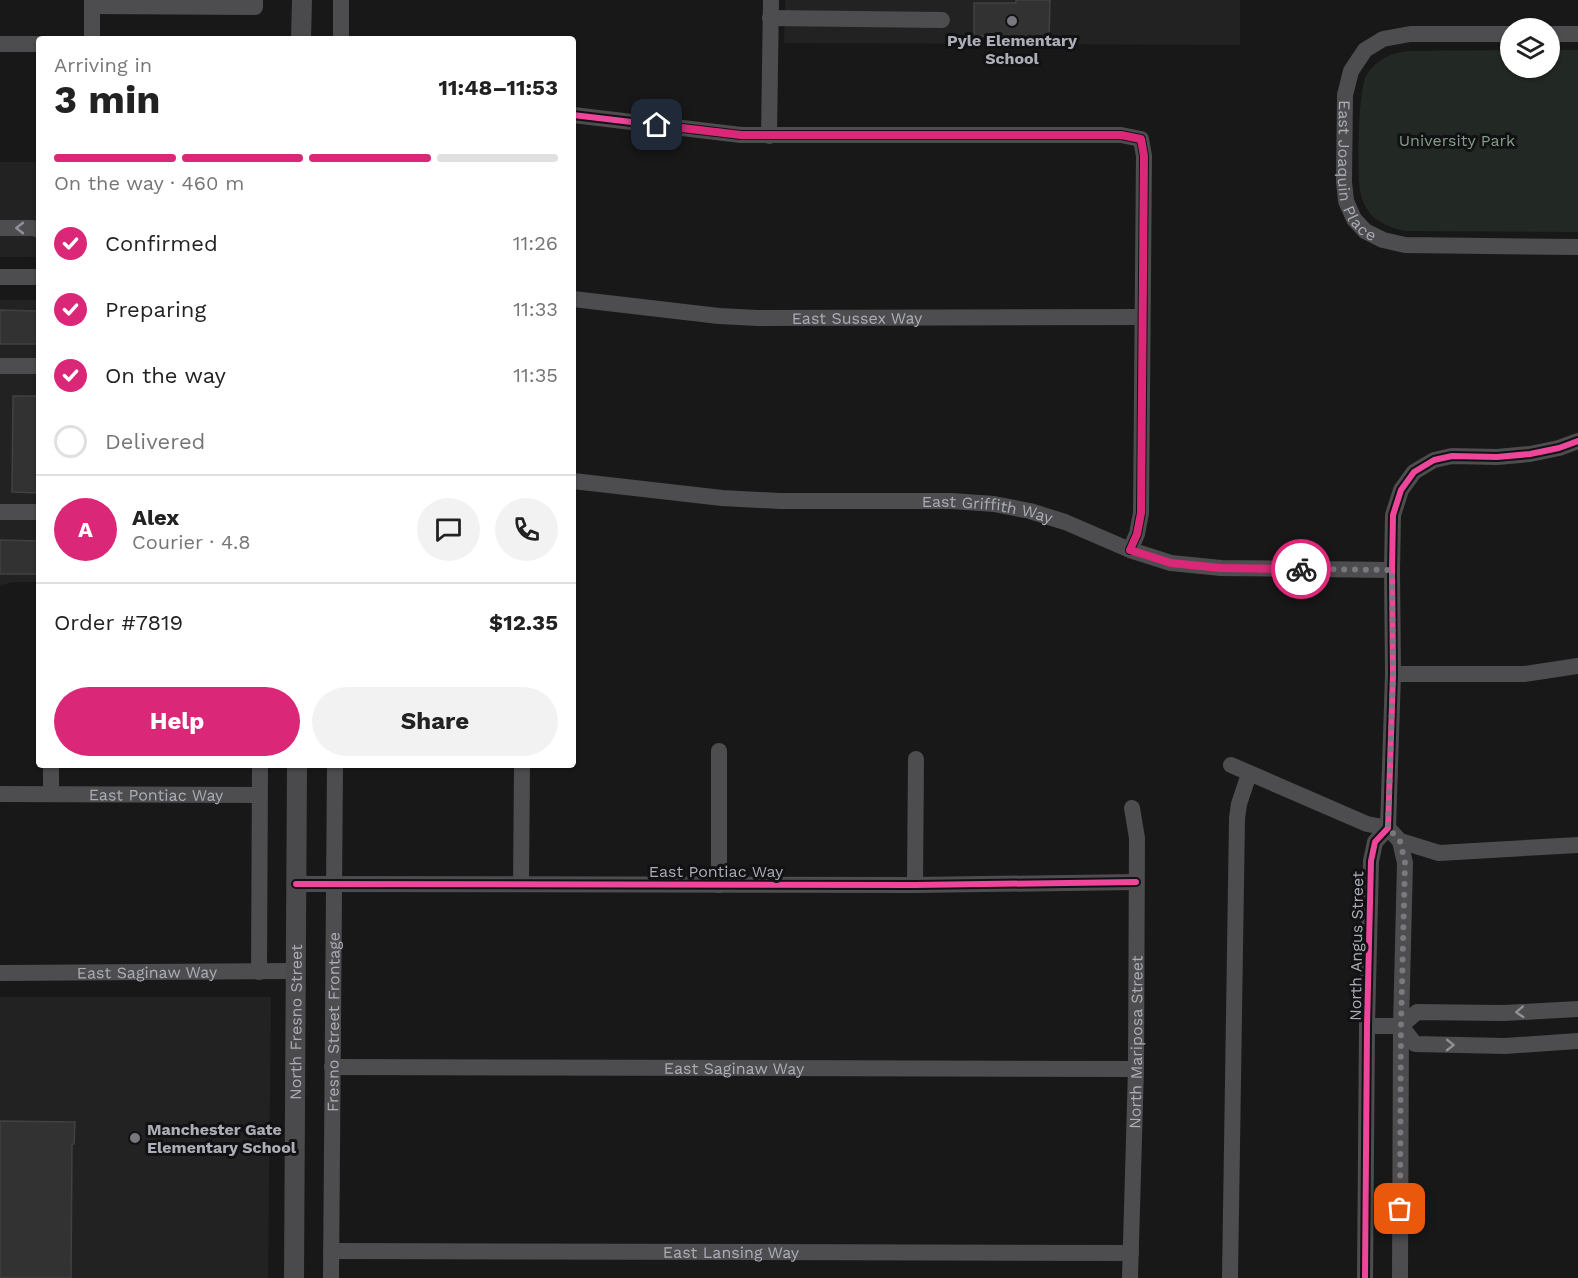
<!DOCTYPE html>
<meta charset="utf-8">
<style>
:root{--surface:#fff;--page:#f2f2f2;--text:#222;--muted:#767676;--line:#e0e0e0;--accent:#db2777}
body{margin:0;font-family:"Work Sans",sans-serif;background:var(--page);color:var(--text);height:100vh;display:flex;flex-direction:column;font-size:22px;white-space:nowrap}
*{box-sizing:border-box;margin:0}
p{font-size:20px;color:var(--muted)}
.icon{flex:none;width:33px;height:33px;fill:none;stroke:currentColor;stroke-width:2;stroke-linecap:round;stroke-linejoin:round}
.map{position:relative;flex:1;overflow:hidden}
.sheet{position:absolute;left:36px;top:36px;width:540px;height:732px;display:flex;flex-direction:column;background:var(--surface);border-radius:6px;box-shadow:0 2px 4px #0004}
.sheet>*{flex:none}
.fabs{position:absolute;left:1500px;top:18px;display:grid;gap:12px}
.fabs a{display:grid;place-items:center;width:60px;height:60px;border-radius:50%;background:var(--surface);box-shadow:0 2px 4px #0004;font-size:30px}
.pin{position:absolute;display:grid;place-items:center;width:51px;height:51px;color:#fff;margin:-26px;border-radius:12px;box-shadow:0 3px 9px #0006}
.courier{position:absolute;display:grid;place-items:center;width:60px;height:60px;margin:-30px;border:4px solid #db2777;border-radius:50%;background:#fff;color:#222;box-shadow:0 2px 8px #0007}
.headline em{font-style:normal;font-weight:700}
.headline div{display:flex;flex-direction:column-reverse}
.headline{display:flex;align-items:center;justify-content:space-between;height:102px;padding:0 18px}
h1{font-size:39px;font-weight:700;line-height:45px}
.bar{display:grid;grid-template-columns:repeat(4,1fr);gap:9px 6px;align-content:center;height:72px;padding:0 18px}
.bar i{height:8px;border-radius:4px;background:var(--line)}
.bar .current{background:var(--accent)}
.bar p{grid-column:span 4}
.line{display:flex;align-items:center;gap:15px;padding:0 18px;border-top:2px solid var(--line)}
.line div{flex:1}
.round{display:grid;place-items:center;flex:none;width:63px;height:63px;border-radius:32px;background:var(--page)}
ol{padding:0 18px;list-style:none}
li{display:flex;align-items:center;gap:18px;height:66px}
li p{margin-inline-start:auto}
li .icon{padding:6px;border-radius:50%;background:var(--accent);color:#fff;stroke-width:4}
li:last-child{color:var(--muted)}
li i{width:33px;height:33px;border:3px solid var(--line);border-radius:50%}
.cta{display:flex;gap:12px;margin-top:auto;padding:12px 18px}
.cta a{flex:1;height:69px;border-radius:36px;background:var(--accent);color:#fff;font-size:24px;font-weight:700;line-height:69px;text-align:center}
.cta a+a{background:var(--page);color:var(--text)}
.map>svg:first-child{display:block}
.built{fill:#222223}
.green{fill:#222823}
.building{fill:#323233;stroke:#414144;stroke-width:1.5}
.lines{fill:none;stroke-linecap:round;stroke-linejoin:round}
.minor{stroke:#4d4d50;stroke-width:16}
.major{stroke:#4a4a4c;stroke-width:20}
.cycleway-casing{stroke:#121214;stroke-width:10}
.cycleway{stroke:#ed469a;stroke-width:6}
.oneway{stroke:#8f9098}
.done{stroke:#78797f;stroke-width:6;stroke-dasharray:0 10.8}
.route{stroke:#db2777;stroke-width:8}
.poi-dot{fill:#78797f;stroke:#121214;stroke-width:2}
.labels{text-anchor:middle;stroke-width:6;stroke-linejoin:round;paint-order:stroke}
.poi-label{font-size:16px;font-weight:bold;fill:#abadb7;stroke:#121214}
.park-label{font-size:16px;fill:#849f89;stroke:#121214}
.street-label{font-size:16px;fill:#abadb7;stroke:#121214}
</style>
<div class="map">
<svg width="1578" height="1278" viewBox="0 0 1578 1278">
<rect width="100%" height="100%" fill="#181818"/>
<path class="built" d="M785,0h455v45l-456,-2z
M0,162h39v95h-39z
M0,300h39v282h-24l-15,3z
M0,997h271l-3,281h-268z"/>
<path class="green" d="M1510,50v18h40v-18h28v182l-174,-1c-14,-4 -27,-8 -36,-20 -4,-6 -7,-14 -8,-21 -3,-19 -2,-99 6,-114 9,-16 25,-23 42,-25z"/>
<path class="building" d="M1016,0h34l-1,37 -75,-1v-33h42z
M0,310l39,1v33h-39z
M13,396h26v97l-27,-1z
M0,540l39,1v33h-39z
M0,1121l75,1 -1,22h-2l-1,134h-71z"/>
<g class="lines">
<g class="minor">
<path d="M341,0v39"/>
<path d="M92,6l163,1v-7"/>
<path d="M770,18l172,2"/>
<path id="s1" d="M1510,34h-100l-27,5 -18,11 -14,21 -6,24 -1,87 2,19 8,18 11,12 18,9 22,5 173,2"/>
<path d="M1550,34h28"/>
<path d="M92,39v-39"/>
<path d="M0,44h39"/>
<path d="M573,115l168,20h380l20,4 3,17 -3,357 -4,21 -7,16"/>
<path d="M769,136l2,-136"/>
<path d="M0,228h33l6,2"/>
<path d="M0,277h39"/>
<path id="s2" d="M573,299l146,17 39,2 384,-1"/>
<path d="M0,366h39"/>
<path id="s3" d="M573,481l149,17 58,3h172l42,3 36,7 35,11 65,28 41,13 50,5 171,2"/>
<path d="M0,512h39"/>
<path d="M1393,674h131l54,-8"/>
<path d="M51,765v28"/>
<path d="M1231,765l136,59 21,4"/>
<path id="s4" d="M0,794l259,1"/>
<path d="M1388,828l12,13 5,22 -4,163 -1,252"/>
<path d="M1400,841l39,12 139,-8"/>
<path d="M296,884l619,1 221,-3"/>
<path d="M521,884l1,-119"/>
<path d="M719,885v-134"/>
<path d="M915,885l1,-126"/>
<path d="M259,972l1,-207"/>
<path id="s5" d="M0,973l295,-2"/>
<path d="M1367,1026h34l16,-14 87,1 74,-4"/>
<path d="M1401,1026l14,18 90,2 73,-5"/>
<path id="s6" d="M332,1067l804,2"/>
<path id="s7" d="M331,1251l800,2"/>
<path id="s8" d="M331,1278l4,-513"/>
<path id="s9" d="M1130,1278l6,-209 1,-231 -5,-30"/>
<path d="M1230,1278l7,-460 2,-14 10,-30"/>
<path d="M1365,1278l2,-252 4,-165 4,-19 13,-14 5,-154 -1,-104 1,-55 8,-25 13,-18 20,-12 18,-4 45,1 33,-3 29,-6 19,-7"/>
</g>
<g class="major">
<path d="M301,39l1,-39"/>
<path id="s10" d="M294,1278l3,-513"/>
</g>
<g class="cycleway-casing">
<path id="cycleway" d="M573,115l168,20h380l20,4 3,17 -3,357 -4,21 -7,16
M296,884l619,1 221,-3
M1365,1278l2,-252 4,-165 4,-19 13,-14 5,-154 -1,-104 1,-55 8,-25 13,-18 20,-12 18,-4 45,1 33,-3 29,-6 19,-7"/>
</g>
<use href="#cycleway" class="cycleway"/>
</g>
<defs><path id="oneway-chevron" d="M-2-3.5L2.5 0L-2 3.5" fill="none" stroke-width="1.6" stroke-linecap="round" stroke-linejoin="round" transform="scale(1.5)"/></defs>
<g class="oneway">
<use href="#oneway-chevron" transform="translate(20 228) rotate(180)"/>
<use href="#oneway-chevron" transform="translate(1520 1012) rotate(177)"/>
<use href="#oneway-chevron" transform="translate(1450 1045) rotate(1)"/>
</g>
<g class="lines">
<path class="done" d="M1301,569l91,1 1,104 -5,154 12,13 5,21 -4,164 -1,183"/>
<path class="route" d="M657,125l84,10h380l20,4 3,17 -3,357 -4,21 -7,16 41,13 50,5 80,1"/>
</g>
<g class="poi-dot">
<circle cx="1012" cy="21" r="6"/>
<circle cx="135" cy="1138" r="6"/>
</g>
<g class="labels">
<g class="poi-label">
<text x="1012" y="46">Pyle Elementary<tspan x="1012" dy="18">School</tspan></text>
<text x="147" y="1135" text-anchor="start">Manchester Gate<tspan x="147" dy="18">Elementary School</tspan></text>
</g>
<g class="park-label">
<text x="1457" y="146">University Park</text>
</g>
<g class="street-label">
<text dy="6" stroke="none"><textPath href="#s1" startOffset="278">East Joaquin Place</textPath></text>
<text dy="6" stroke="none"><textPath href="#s2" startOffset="285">East Sussex Way</textPath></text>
<text dy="6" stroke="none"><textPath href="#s3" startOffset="416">East Griffith Way</textPath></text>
<text dy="6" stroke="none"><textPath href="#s4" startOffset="156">East Pontiac Way</textPath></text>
<text x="716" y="877">East Pontiac Way</text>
<text transform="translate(1356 946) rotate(-89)" y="6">North Angus Street</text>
<text dy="6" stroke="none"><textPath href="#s5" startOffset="147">East Saginaw Way</textPath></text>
<text dy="6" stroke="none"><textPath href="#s10" startOffset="256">North Fresno Street</textPath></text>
<text dy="6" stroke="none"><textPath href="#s8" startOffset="256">Fresno Street Frontage</textPath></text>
<text dy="6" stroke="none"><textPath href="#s9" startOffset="236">North Mariposa Street</textPath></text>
<text dy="6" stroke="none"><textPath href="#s6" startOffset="402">East Saginaw Way</textPath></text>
<text dy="6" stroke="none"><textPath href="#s7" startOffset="400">East Lansing Way</textPath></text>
</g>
</g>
</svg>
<div class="fabs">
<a><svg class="icon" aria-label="layers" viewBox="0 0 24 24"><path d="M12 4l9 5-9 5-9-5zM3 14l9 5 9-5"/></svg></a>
</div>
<div class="pin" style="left:1400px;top:1209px;background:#ea580c"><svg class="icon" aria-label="bag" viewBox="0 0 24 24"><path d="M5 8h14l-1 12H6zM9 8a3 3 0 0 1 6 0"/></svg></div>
<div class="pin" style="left:657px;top:125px;background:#1f2937"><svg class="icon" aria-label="home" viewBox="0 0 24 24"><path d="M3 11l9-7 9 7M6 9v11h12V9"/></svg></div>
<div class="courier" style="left:1301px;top:569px"><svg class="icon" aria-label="bike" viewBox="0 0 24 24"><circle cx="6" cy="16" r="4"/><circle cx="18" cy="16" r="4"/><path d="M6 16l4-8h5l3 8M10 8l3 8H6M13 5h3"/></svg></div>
<section class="sheet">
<div class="headline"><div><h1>3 min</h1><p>Arriving in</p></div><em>11:48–11:53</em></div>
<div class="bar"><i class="current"></i><i class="current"></i><i class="current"></i><i></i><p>On the way · 460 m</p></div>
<ol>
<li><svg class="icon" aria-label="check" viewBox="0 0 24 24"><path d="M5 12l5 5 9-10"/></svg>Confirmed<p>11:26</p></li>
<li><svg class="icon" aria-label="check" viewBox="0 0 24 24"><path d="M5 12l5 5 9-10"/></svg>Preparing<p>11:33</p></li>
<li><svg class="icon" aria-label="check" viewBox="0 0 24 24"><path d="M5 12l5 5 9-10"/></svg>On the way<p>11:35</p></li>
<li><i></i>Delivered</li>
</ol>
<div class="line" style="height:108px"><b class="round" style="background:var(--accent);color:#fff">A</b><div><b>Alex</b><p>Courier · 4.8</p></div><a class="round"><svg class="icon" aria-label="chat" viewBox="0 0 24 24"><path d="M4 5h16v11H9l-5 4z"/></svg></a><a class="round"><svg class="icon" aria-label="phone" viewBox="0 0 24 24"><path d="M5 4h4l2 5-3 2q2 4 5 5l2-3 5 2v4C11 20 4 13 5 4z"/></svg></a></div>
<div class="line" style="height:78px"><div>Order #7819</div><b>$12.35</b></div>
<div class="cta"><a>Help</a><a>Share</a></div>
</section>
</div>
